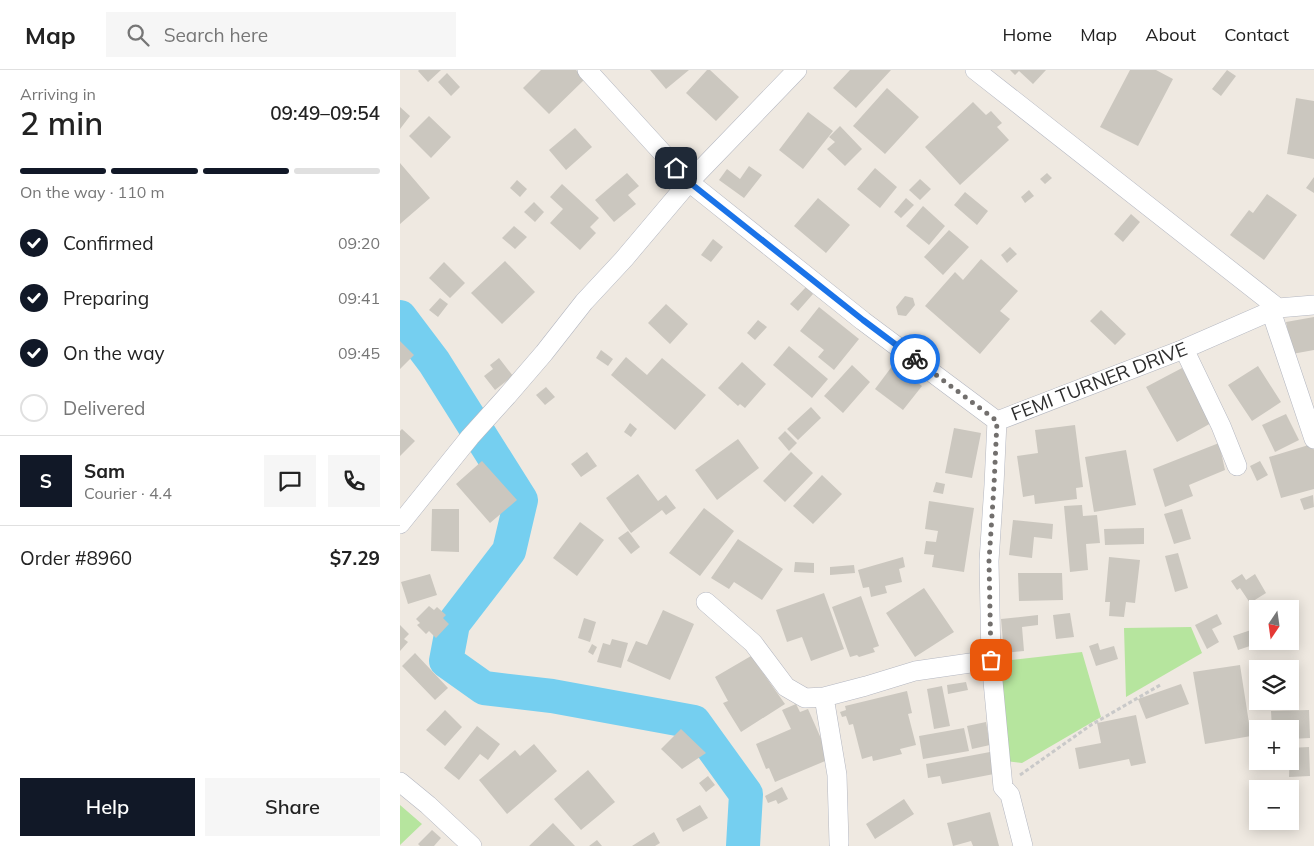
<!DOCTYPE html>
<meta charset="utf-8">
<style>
:root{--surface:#fff;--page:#f6f6f6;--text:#222;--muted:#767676;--line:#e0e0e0;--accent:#111827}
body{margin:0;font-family:Mulish,sans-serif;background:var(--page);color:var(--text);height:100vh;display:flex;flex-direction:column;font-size:19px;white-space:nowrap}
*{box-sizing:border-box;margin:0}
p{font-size:16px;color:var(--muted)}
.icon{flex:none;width:28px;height:28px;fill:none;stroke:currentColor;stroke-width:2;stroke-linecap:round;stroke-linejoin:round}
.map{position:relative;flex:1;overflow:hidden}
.drawer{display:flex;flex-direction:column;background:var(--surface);width:400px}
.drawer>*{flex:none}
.needle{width:32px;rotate:193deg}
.controls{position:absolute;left:849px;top:530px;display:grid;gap:10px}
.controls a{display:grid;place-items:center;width:50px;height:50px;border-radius:0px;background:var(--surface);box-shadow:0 2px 12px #0003;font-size:25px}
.pin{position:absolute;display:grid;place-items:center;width:42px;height:42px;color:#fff;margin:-21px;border-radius:10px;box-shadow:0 2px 8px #0006}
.courier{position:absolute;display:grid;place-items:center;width:50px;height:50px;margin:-25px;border:4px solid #1a73e8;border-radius:50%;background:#fff;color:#222;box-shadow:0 1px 6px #0007}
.summary em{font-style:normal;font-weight:600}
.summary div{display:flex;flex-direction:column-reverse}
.summary{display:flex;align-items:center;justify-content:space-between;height:85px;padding:0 20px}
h1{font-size:32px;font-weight:600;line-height:38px}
.bar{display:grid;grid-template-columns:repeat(4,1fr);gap:8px 5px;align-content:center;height:60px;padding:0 20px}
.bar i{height:6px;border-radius:4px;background:var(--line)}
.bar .active{background:var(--accent)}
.bar p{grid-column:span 4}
.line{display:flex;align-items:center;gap:12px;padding:0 20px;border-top:1px solid var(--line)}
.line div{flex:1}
.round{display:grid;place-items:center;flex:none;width:52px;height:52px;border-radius:0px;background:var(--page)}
ol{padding:0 20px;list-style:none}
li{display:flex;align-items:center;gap:15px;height:55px}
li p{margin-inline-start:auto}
li .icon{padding:5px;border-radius:50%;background:var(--accent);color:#fff;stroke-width:4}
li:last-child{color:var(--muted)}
li i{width:28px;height:28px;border:2px solid var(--line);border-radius:50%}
.action{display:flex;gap:10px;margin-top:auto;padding:10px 20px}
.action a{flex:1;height:58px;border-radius:0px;background:var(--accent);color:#fff;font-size:20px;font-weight:600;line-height:58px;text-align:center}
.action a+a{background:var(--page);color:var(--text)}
header{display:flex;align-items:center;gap:30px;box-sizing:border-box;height:70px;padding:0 25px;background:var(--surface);border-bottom:1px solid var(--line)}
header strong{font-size:24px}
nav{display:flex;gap:28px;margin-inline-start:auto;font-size:18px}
.search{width:350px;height:45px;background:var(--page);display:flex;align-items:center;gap:12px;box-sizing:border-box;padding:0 18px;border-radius:0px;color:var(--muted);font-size:19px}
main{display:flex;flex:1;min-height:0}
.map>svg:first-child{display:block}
.green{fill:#b6e59e}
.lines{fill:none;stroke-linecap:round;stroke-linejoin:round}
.river{stroke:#75cff0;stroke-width:34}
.building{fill:#cbc7bf}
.minor-casing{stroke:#b4b7c1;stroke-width:20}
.path{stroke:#c9c9c9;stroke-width:3;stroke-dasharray:4 2.5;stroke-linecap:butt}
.minor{stroke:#fff;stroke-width:19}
.done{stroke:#726f6d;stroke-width:5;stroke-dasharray:0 9}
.route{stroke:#1a73e8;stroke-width:6}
.labels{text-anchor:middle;stroke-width:4;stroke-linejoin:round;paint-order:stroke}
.street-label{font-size:19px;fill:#2e2e2e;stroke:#fff}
</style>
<header>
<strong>Map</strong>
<div class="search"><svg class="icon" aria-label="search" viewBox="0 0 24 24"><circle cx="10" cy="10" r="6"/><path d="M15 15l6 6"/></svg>Search here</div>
<nav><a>Home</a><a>Map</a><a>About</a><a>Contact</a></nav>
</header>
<main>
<section class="drawer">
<div class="summary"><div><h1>2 min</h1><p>Arriving in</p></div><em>09:49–09:54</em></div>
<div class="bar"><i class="active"></i><i class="active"></i><i class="active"></i><i></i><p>On the way · 110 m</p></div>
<ol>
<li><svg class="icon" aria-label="check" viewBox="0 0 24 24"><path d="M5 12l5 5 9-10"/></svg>Confirmed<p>09:20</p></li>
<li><svg class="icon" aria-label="check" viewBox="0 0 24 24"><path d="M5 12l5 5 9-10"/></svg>Preparing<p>09:41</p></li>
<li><svg class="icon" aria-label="check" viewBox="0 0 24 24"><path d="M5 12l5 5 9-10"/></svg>On the way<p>09:45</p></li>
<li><i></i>Delivered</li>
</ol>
<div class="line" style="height:90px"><b class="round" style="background:var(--accent);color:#fff">S</b><div><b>Sam</b><p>Courier · 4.4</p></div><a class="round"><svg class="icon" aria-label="chat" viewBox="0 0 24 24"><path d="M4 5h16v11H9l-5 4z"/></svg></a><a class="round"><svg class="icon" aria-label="phone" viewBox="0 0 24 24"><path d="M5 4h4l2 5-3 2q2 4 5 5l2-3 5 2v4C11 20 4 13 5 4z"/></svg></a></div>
<div class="line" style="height:65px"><div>Order #8960</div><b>$7.29</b></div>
<div class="action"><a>Help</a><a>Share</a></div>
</section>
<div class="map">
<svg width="914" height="776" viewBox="0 0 914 776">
<rect width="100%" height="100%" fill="#efe9e1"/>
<path class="green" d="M791,557l11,26 -76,44 -2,-69z
M682,582l19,65 -79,46 -17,-2 -11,-99z
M0,735l22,19 -22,21z"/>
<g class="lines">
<path class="river" d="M0,247l34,45 87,138 -12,51 -56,73 -7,37 38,27 68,8 142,26 52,72 -3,52"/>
</g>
<path class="building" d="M19,0h22l-13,12 -10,-11z
M141,0h35l9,9 -36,35 -26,-26z
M250,0h39l-23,19z
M307,0h3l29,27 -23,24 -30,-28z
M450,0h41l-35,38 -23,-20z
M610,0h36l-13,14 -14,-13 -4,4z
M730,0h26l17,9 -35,67 -38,-19z
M827,0l9,6 -15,20 -9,-7z
M47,3l13,14 -9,9 -13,-14z
M487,18l32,29 -34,37 -32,-28z
M896,28l18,3v58l-27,-5z
M573,32l13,13 5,-4 11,12 -5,4 12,13 -49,45 -35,-38z
M0,37l10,9 -10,13z
M408,42l25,19 -30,38 -24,-19z
M29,46l22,21 -20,21 -22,-22z
M440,56l22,23 -17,17 -18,-17 8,-7 -6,-5z
M175,58l17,19 -26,23 -17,-20z
M0,93l30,35 -30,26z
M349,96l13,9 -18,23 -25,-18 8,-11 13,10z
M475,98l22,19 -17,21 -23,-19z
M227,103l12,13 -11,9 8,9 -22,18 -19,-22z
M647,103l5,5 -7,6 -5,-5z
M914,107v16l-8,-5z
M520,109l11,10 -11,11 -11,-10z
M117,110l10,9 -7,8 -10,-9z
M162,114l37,34 -9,9 6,6 -16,17 -30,-27 13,-14 -13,-12z
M629,120l5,6 -9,7 -4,-6z
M565,122l23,19 -11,14 -23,-20z
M867,124l30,21 -33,45 -34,-25 19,-25 4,3z
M418,128l32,27 -24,28 -32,-27z
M506,128l8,7 -13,13 -7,-6z
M134,132l10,10 -9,10 -11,-10z
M523,136l22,20 -16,19 -23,-19z
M731,144l9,8 -17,20 -9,-8z
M114,156l13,11 -12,12 -13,-11z
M549,160l20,17 -26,28 -19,-18z
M313,169l10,8 -12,15 -10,-7z
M610,177l7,7 -10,9 -6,-8z
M581,189l37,32 -18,20 10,8 -30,35 -55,-48 30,-34 8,8z
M105,191l30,31 -33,32 -31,-31z
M44,192l21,21 -15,15 -21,-20z
M406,217l7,7 -15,17 -8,-7z
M505,226l8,2 2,7 -9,11 -8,-1 -2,-8z
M40,228l8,6 -10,13 -9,-7z
M266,234l22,20 -18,20 -22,-21z
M419,237l40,32 -25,31 -16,-13 6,-7 -24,-19z
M701,240l25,24 -11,11 -25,-24z
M914,247v33l-22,4 -6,-32z
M358,250l9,7 -12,13 -8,-7z
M0,271l14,14 -14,14z
M389,276l39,33 -16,19 -39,-33z
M201,280l12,9 -5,7 -12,-8z
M226,287l21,18 15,-17 44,37 -31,35 -64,-55z
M99,288l14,18 -18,14 -11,-14 9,-7 -3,-4z
M342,292l24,22 -21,24 -5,-4 -2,2 -20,-18z
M452,295l18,17 -27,31 -19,-17z
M493,295l29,21 -19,24 -28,-21z
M858,296l23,36 -29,19 -24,-36z
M782,298l31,54 -36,20 -31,-55z
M146,317l9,10 -10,8 -9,-10z
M411,337l10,11 -23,22 -11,-11z
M886,344l13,26 -24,12 -13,-27z
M230,353l7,6 -6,8 -7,-5z
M675,355l8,62 -7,1 1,11 -42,5 -1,-9 -11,2 -6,-41 21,-3 -3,-23z
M554,358l27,5 -9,45 -27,-5z
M2,359l13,12 -15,15v-25z
M385,361l12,12 -8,8 -11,-13z
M338,369l21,29 -42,32 -22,-30z
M819,373l6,27 -36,15 4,11 -28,11 -12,-38z
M912,374l2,6v39l-33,9 -12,-41z
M726,380l10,55 -42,7 -9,-55z
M187,382l10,14 -16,11 -10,-13z
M391,382l22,21 -28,29 -22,-21z
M82,391l35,39 -27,23 -34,-39z
M860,391l8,14 -11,6 -7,-15z
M238,404l20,27 8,-6 10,13 -10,7 -4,-5 -31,23 -25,-35z
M422,405l20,19 -29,30 -20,-18z
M536,412l9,2 -2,10 -10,-2z
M913,425l1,12 -10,3 -4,-11z
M529,431l45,7 -10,64 -32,-5 2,-12 -10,-1 2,-13 10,1 2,-11 -13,-2z
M682,435l1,11 14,-1 3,28 -14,1 2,26 -18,2 -6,-66z
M304,438l30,23 -34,45 -31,-23z
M32,439h27v43l-28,-1z
M782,439l9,30 -17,5 -10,-30z
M613,450l40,4 -1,15 -18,-2 -2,21 -23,-3z
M180,452l24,18 -27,36 -24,-18z
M744,458v16l-39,1 -1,-16z
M228,461l12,16 -9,7 -13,-16z
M338,469l45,30 -21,31 -28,-18 -5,7 -18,-11z
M778,483l10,35 -13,4 -10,-36z
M503,487l2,10 -6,2 3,13 -17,4 2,7 -16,4 -2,-10 -6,1 -5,-18z
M709,487l31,3 -5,43 -9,-1 -2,15 -15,-1 1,-14h-5z
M395,492l19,1v10l-20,-1z
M454,495l1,8 -25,2v-8z
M618,503h44l1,27 -44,1z
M30,504l7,21 -29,9 -7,-22z
M842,504l4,6 9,-6 11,19 -16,10 -10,-15 -3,2 -6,-9z
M524,518l30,44 -39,25 -29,-44z
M424,523l20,56 -33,12 -9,-24 -15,5 -11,-32z
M461,526l18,50 -6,2 2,4 -16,5 -2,-2 -7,2 -18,-50z
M29,536l5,4 3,-3 9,8 -3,3 6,6 -13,14 -7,-7 -3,3 -9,-9 3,-2 -4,-4z
M263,540l31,14 -24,56 -43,-19 9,-20 11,4z
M670,543l4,24 -18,2 -3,-24z
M817,544l5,10 -10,5 7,13 -12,7 -12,-24z
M638,545v10l-16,2 2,24 -20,2 -3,-34z
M184,548l12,4 -6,20 -12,-4z
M0,555l9,9 -5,5 4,3 -8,9z
M851,560l5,14 -18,6 -5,-14z
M212,569l16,4 -7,25 -24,-6 6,-19 7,2z
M698,573l2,7 14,-4 4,13 -22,7 -7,-20z
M192,574l5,3 -4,8 -5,-3z
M15,583l33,35 -13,12 -33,-34z
M351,586l34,48 -44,28 -18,-29 5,-2 -13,-24z
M840,595l11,71 -46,8 -12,-72z
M858,599v16l-5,1 -2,-16z
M566,612l2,8 -20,4 -1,-9z
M781,614l8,20 -43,15 -8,-20z
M542,616l8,40 -16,3 -7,-40z
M507,621l5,22 -4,1 8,31 -16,4 2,5 -29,7 -1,-5 -10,3 -9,-35 -4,1 -3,-9 -4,1 -2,-5 6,-2 -1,-4z
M396,634l4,8 8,-3 22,50 -55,23 -6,-14 -3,1 -10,-25 35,-15 -9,-19z
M45,640l17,17 -17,19 -19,-16z
M909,640l1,28 -20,1v-10h-18l-1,-18z
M736,645l10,48 -15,3 -2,-7 -50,10 -4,-21 26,-5 -4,-20z
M586,652l4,23 -18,4 -5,-23z
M77,656l23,18 -12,16 -8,-6 -21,26 -15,-12z
M564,658l5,23 -46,8 -4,-23z
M281,659l25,24 -24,16 -21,-20z
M134,674l23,27 -50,43 -28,-34 36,-30 5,6z
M909,677l1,29 -21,1 1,-29z
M590,682l4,22 -52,10 -2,-8 -12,2 -2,-14z
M188,700l27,32 -34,28 -27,-31z
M308,706l7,9 -9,7 -7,-9z
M382,717l6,12 -10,5 -2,-4 -8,3 -3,-7z
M504,729l10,15 -39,25 -9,-15z
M300,735l8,13 -25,14 -7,-13z
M590,742l9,34h-26l-2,-5 -18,5 -6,-23z
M153,753l22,23h-46z
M32,760l9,8 -7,8h-14l-2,-2z
M254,762l6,11 -5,3h-23z
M197,770l5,6h-13z"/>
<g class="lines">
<g class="minor-casing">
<path id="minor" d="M187,0l102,112 174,139 134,100 187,-72 94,-41 36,-3
M575,0l303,238
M871,241l43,128
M784,279l37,77 16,40
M597,351l-3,64 -5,76 2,99 12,127 7,8 13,51
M0,454l70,-87 37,-41 37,-43 40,-51 40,-43 65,-77 108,-112
M306,532l47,41 33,44 19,11 19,-1 42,-11 49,-15 76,-11
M424,627l13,78 2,68
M0,712l28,23 44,41"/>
</g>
<path class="path" d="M620,705l71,-50 71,-41"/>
<use href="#minor" class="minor"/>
</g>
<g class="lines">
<path class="done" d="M515,289l82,62 -3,64 -5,76 2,99"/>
<path class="route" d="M276,98l13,14 174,138 52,39"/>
</g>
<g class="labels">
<g class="street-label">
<text transform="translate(699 311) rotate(-21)" y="7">FEMI TURNER DRIVE</text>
</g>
</g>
</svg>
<div class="controls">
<a><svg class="needle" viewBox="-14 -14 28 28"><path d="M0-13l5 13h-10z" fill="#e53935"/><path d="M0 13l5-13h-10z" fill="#767676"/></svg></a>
<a><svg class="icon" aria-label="layers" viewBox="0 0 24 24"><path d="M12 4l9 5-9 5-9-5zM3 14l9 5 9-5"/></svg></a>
<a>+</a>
<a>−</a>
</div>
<div class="pin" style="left:591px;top:590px;background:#ea580c"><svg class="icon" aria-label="bag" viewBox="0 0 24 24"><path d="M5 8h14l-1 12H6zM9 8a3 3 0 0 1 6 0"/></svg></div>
<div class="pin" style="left:276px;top:98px;background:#1f2937"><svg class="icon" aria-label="home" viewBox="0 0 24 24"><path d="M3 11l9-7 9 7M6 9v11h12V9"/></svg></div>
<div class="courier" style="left:515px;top:289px"><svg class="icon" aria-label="bike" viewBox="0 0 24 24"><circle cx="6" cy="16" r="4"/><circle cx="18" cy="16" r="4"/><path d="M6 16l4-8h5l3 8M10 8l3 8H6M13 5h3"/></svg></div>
</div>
</main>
